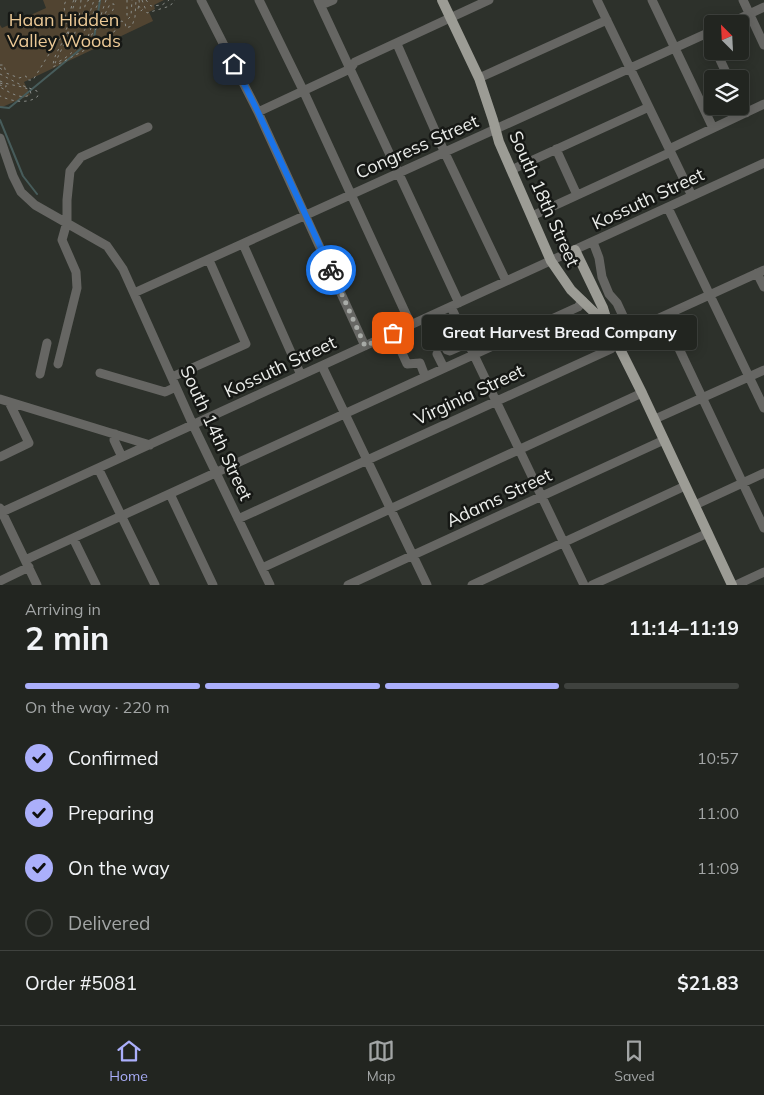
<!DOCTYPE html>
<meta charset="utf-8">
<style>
:root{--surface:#222520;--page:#2a2d29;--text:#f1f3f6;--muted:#a2a5a5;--line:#3f423e;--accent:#abaffb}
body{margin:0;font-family:Mulish,sans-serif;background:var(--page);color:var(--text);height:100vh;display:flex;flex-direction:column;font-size:19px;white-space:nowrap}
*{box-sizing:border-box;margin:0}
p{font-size:16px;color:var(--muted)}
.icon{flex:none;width:28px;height:28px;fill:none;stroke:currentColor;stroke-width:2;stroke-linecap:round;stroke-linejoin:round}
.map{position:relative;height:585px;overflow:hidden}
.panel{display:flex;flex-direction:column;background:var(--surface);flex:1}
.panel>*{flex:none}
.needle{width:32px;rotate:336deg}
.tools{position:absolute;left:704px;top:15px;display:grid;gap:10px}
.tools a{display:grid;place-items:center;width:45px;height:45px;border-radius:5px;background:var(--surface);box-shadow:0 2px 12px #0003,0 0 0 1px var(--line);font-size:25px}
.pin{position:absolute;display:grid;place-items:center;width:42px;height:42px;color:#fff;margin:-21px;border-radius:10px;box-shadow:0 2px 8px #0006}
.courier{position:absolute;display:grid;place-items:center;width:50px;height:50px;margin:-25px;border:4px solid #1a73e8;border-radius:50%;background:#fff;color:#222;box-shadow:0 1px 6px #0007}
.bubble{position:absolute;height:35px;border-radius:5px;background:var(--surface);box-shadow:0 2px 12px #0003,0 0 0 1px var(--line);font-size:16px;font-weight:700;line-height:35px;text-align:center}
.summary em{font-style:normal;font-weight:700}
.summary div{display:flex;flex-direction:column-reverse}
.summary{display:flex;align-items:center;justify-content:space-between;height:85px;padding:0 25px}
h1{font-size:32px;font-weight:700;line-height:38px}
.bar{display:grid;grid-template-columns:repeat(4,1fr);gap:8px 5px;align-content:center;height:60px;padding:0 25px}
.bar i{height:6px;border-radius:4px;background:var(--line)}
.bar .on{background:var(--accent)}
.bar p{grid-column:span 4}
.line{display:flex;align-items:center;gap:12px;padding:0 25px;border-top:1px solid var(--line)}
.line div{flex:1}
ol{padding:0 25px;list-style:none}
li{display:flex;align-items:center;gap:15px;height:55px}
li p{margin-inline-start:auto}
li .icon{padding:5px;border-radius:50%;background:var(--accent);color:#111;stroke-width:4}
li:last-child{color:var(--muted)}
li i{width:28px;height:28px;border:2px solid var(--line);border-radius:50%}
.tab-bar{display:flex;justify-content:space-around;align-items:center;height:70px;border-top:1px solid var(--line);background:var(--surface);font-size:14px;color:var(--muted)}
.tab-bar a{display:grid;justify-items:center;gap:2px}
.tab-bar .on{color:var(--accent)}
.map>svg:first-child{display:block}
.green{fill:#514431}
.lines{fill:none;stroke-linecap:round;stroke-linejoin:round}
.stream{stroke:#475c5b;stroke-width:2}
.path{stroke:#8a8d89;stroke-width:1;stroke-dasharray:2.5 4;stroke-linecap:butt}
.minor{stroke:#666663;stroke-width:9}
.major{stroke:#9c9c95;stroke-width:10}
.done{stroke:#a9aca8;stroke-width:5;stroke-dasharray:0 9}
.route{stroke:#1a73e8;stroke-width:6}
.labels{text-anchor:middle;stroke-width:5;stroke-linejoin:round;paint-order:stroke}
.park-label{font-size:18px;fill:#ecc996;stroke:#161815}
.street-label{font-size:18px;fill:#eceeeb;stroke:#161815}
</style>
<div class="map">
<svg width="764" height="585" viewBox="0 0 764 585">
<rect width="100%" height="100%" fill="#2d312b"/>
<path class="green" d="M43,0h121l-10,5 1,4 -6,3 4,9 -129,61 6,13 -30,13v-83l2,3 44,-20z"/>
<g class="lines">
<path class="stream" d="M0,107l9,1 85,-70 6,-38
M0,120l23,56 14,18"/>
<path class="path" d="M74,0c-5,9 -3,19 -5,28 -4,14 -16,25 -16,39l32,-17 3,-4 4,-12 8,-10 10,-20h4l-1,6 -6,7 -1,12 2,4 6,-1 7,-11 4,1 1,6 6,-2 3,-9 1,-17
M76,0l-3,8 -5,28 -13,27c13,-4 21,-16 32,-23l6,-18 8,-7 5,-15
M81,0l-2,19 -6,20 -1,6 9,-8 19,-37
M89,0l-3,2 -5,20 1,7 4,-4 8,-25
M127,0v15l1,4 3,-3 1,-16
M142,0l5,13 23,-7 5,-6
M146,0l5,6 11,-1 7,-5
M138,6l5,3 -2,2 -3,-1c0,-4 2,-6 1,-10
M0,65h4l2,8 13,5 7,-2 1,4h6l21,-34 8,-9 5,-9 -3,-22 2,-6
M0,68l5,4
M0,74l21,11 16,6 1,5c-10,9 -27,5 -38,0
M0,81c10,5 21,4 30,9l1,4c-9,7 -22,-2 -31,-7
M0,83l6,2v2l-6,-2"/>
<path class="minor" d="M201,0l57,112 107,234
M259,0l44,90 108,235
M318,0l141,303
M597,0l95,196
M652,0l61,128
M743,0l21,45
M321,5l12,-5
M728,24l36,-17
M707,34l5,11
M397,44l47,107 62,130
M716,51l13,28
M479,78l128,-58
M740,101l6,12
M258,112l92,-43 5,-7 134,-62
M0,138l13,38 8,16 14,13 72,41 16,23 70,156 77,160
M556,149l21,46
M669,149l95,-45
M511,170l138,-63
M668,208l96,200
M532,216l139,-64
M593,242l6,16 3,19 7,17 8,9 13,28
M243,244l58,131
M757,273l7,14
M134,293l578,-262
M451,307l133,278
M431,316l16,34 3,1 18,-8
M664,317l100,211
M393,333l14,31 13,-1 5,13
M437,354l7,14
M58,364l19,-76 -1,-16 -14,-32 5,-18v-22l3,-29 11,-14 67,-30
M322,366l105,219
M100,373l65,19 11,-5
M40,374l7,-31
M172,377l74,-33 -37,-84
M0,399l150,46
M655,419l109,-49
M115,434l-1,6 8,17
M0,457l29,-14 -20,-41
M98,468l57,117
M170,494l43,91
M695,505l69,-32
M0,508l37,77
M0,513l764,-350
M238,519l373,-170 11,-14 142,-65
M73,538l23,47
M25,560l553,-253 5,-6
M262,568l380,-175
M0,581l29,-14
M348,585l316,-145
M472,585l213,-99
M592,585l116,-52
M736,585l28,-13"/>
<path class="major" d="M442,0l37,78 14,42 6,22 52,119 20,29 28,27 11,13 7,13 25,50 90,192
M575,250l28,58 5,16"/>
</g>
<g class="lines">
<path class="done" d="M331,270l34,76 28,-13"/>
<path class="route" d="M234,64l24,48 73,158"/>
</g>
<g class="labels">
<g class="park-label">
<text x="64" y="26">Haan Hidden<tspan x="64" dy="21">Valley Woods</tspan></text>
</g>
<g class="street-label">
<text transform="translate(417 147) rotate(-24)" y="6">Congress Street</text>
<text transform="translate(544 199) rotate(66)" y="6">South 18th Street</text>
<text transform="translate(648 199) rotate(-25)" y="6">Kossuth Street</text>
<text transform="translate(280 367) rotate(-25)" y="6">Kossuth Street</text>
<text transform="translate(469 395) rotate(-25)" y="6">Virginia Street</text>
<text transform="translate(216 433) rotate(65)" y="6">South 14th Street</text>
<text transform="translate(499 498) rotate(-25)" y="6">Adams Street</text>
</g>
</g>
</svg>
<div class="tools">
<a><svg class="needle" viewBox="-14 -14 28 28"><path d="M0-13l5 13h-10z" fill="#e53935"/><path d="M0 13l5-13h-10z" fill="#a2a5a5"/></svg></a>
<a><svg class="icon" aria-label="layers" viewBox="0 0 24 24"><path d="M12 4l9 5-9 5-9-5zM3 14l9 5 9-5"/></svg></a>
</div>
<div class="pin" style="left:393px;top:333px;background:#ea580c"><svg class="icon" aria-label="bag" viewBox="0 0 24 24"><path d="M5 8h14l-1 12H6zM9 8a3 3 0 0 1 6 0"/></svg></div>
<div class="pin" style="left:234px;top:64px;background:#1f2937"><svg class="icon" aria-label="home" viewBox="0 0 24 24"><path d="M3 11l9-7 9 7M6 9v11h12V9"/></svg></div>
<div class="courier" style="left:331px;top:270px"><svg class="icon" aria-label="bike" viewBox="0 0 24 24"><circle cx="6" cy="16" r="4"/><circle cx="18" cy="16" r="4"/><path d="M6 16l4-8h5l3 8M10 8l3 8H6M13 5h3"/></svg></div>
<div class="bubble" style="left:422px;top:315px;width:275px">Great Harvest Bread Company</div>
</div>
<section class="panel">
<div class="summary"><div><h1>2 min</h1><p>Arriving in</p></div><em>11:14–11:19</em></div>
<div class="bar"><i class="on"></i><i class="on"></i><i class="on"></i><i></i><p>On the way · 220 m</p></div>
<ol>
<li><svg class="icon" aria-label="check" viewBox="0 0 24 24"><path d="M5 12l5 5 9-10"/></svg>Confirmed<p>10:57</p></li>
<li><svg class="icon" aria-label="check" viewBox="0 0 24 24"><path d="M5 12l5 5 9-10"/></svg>Preparing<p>11:00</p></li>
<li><svg class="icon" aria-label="check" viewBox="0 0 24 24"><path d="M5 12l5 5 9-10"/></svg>On the way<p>11:09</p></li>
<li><i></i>Delivered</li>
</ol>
<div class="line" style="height:65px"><div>Order #5081</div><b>$21.83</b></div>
</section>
<nav class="tab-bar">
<a class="on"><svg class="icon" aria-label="home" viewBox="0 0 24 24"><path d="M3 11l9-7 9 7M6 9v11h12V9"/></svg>Home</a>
<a><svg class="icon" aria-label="map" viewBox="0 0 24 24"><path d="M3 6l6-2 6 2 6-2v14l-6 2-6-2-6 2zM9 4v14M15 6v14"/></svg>Map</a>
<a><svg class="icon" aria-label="saved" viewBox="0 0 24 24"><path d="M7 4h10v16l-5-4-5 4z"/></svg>Saved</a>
</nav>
